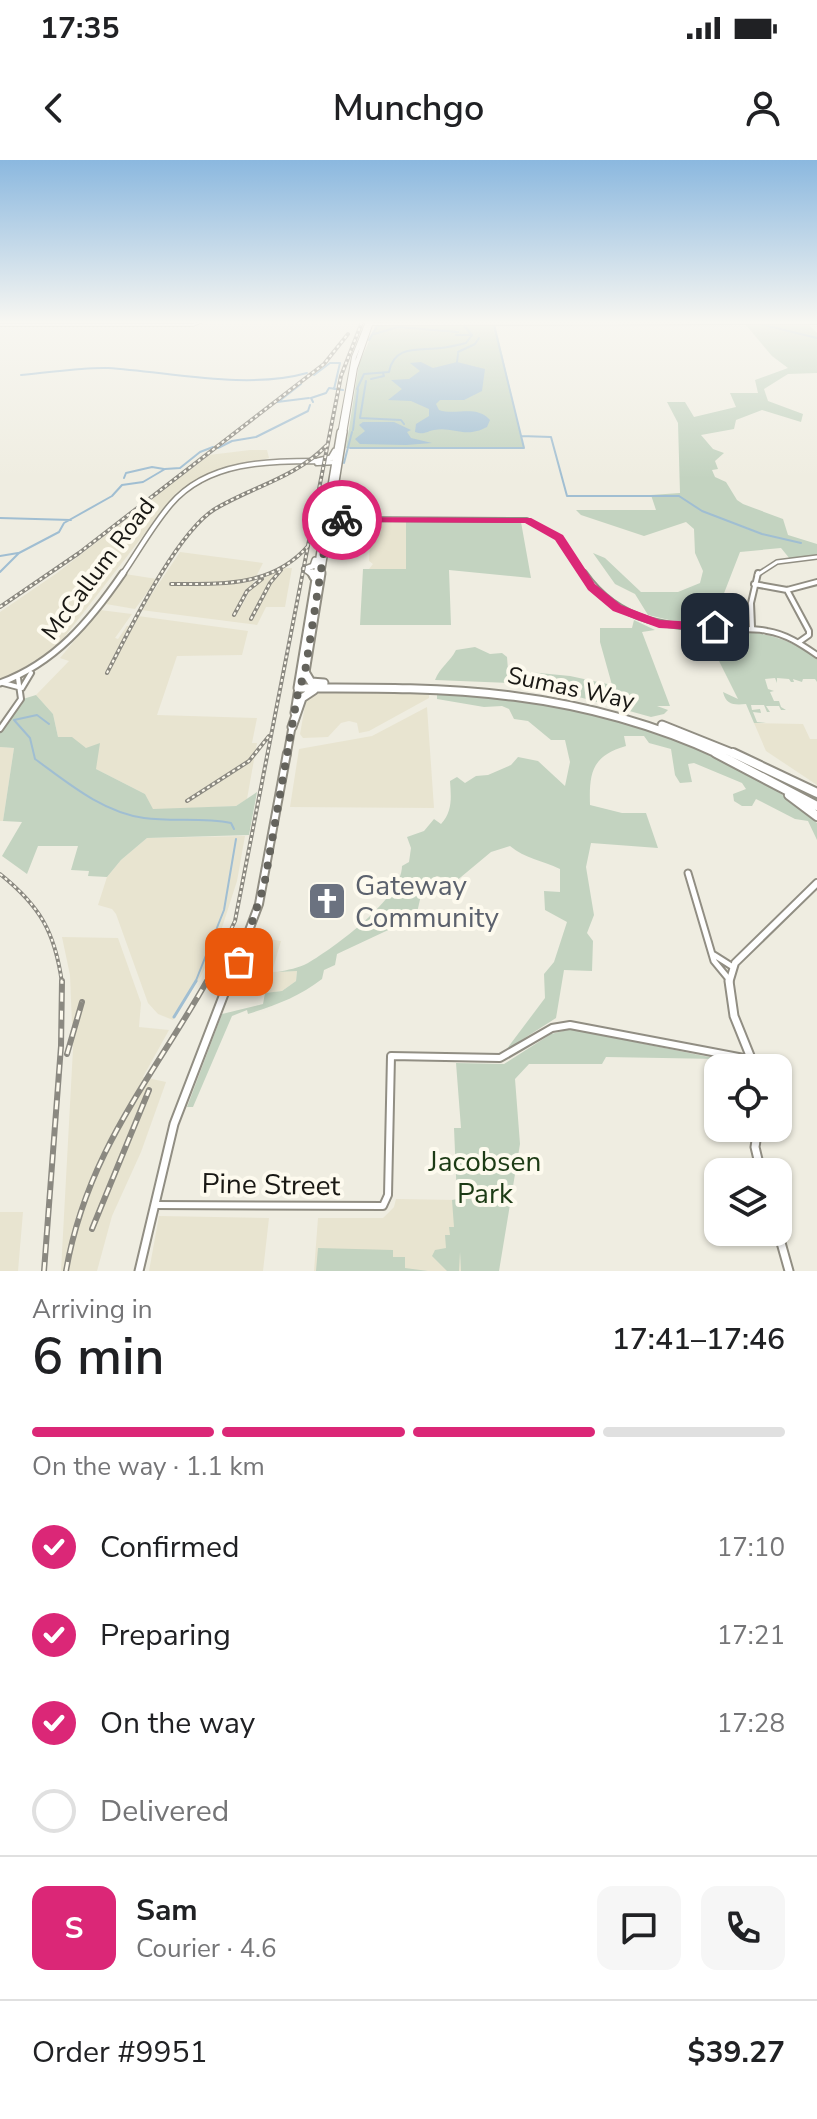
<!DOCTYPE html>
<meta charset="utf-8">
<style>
:root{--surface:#fff;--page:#f6f6f6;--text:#202124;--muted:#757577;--line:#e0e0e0;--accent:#db2777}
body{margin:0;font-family:"Nunito Sans",sans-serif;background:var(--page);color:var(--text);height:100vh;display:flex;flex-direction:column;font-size:30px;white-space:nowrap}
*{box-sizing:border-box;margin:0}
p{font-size:26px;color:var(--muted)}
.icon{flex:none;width:44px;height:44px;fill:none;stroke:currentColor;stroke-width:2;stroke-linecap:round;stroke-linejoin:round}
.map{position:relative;height:1111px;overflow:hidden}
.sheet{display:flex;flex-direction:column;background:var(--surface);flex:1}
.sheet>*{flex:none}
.buttons{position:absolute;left:704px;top:894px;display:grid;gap:16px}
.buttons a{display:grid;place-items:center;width:88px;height:88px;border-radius:16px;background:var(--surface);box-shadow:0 2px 6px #0004;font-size:40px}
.pin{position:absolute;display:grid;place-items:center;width:68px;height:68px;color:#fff;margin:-34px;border-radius:16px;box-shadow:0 4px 12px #0006}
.courier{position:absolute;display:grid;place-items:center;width:80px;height:80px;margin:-40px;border:6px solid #db2777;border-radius:50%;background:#fff;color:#222;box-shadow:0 2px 10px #0007}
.overview em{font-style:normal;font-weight:600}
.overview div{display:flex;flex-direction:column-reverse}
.overview{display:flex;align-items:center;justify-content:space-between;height:136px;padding:0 32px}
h1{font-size:52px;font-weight:600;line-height:60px}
.bar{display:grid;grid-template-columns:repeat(4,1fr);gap:12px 8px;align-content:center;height:96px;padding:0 32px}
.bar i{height:10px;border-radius:6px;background:var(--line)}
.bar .selected{background:var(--accent)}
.bar p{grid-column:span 4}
.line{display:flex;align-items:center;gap:20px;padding:0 32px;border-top:2px solid var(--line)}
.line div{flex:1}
.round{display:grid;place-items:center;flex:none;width:84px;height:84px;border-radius:16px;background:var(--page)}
ol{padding:0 32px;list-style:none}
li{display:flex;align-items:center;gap:24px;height:88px}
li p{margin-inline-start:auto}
li .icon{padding:8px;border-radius:50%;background:var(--accent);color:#fff;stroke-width:4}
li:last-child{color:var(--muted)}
li i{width:44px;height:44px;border:4px solid var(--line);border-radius:50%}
.status{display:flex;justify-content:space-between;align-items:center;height:56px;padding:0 40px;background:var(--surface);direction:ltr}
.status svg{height:22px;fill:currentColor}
header{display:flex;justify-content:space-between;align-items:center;height:104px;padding:0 32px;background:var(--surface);font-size:36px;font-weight:600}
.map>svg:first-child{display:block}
.built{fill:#e8e4d0}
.green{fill:#c3d3c0}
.water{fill:#a0bed2}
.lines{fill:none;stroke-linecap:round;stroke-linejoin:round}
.stream-far1{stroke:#a0bed2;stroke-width:2}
.stream{stroke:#a0bed2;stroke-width:3}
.canal{stroke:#a0bed2;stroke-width:2}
.tertiary-far4-casing{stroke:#918e83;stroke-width:4}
.tertiary-far3-casing{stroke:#918e83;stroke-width:6}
.tertiary-far2-casing{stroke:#918e83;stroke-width:8}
.tertiary-far1-casing{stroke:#918e83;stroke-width:9}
.tertiary-casing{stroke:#918e83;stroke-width:10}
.secondary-far3-casing{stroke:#918e83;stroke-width:7}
.secondary-far2-casing{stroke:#918e83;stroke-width:9}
.secondary-far1-casing{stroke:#918e83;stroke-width:10}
.secondary-casing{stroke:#918e83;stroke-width:11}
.trunk-far2-casing{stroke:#918e83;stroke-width:6}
.trunk-far1-casing{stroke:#918e83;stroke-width:8}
.trunk-casing{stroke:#918e83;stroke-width:11}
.motorway-far1-casing{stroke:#918e83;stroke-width:11}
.motorway-casing{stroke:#918e83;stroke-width:12}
.tertiary-far4{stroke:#fff;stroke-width:2}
.tertiary-far3{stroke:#fff;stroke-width:3}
.tertiary-far2{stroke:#fff;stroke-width:4}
.tertiary-far1{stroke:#fff;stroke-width:5}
.tertiary{stroke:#fff;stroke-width:6}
.secondary-far3{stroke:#fff;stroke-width:4}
.secondary-far2{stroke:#fff;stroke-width:5}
.secondary-far1{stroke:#fff;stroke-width:6}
.secondary{stroke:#fff;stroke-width:7}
.trunk-far2{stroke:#fff;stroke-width:4}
.trunk-far1{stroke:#fff;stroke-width:5}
.trunk{stroke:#fff;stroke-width:7}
.motorway-far1{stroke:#fff;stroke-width:7}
.motorway{stroke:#fff;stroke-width:8}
.rail-far1-casing{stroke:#8b8981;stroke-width:4}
.rail-casing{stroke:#8b8981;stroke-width:6}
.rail-far1{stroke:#fdfaee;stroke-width:2;stroke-dasharray:3;stroke-linecap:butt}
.rail{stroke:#fdfaee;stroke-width:3;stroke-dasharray:9;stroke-linecap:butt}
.route{fill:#db2777}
.done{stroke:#64635c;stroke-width:8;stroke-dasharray:0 14.4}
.labels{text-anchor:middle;stroke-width:8;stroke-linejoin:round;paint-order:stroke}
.street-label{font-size:24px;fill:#191814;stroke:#fdfaee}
.near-worship-label{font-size:28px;fill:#5b616d;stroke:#fdfaee;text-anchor:start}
.near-park-label{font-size:28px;fill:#1c3b15;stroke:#fdfaee}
.near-street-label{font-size:28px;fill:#191814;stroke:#fdfaee}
</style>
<div class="status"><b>17:35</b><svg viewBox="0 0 49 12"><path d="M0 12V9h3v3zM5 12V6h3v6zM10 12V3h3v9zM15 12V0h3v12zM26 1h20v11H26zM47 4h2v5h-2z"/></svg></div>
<header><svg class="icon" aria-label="back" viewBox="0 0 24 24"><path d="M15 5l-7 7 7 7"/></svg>Munchgo<svg class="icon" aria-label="person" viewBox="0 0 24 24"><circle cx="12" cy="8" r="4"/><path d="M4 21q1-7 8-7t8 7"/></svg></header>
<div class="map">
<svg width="817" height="1111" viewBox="0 0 817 1111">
<rect width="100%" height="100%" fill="#efede1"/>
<path class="built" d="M250,290h17l2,8 -53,13 -40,22 -123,159 -18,13 -35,14v-67l57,-39 152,-118z
M371,361h35v49l-37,-1 4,-5 -4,-3z
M180,392l83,11 -27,53 15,-27 8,-8 23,-13h10l-7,39h-19l-9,18 -116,-15z
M125,414l32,5 -22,30 -29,-5z
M100,450l32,4 -17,24 3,1 9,-13h7l4,-10 110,15 -6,24 -65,1 -20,59 100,3 -5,25h5l-10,56 -11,7 -83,4 -8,-16 -49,-25 -10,-21 -28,-11 -5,-23 -17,-19 33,-34 -9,-3z
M323,532l106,1v5l-60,33 -10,2 -2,-10 -8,-2 -8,2 -13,14 -25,1 -3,-4 6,-34 7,-6z
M427,547l7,101 -144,-1 9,-58 73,-13z
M754,563l49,1 7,15h7v46l-51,-34z
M0,587l14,1 -11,73h-3z
M245,676l-8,45 -19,59 -17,36 -28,44 -15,-6 -10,-11 -32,-89 -4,-5 -14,-4 9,-28 14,-17 26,-22z
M62,777l56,1 23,65 -2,24 30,3 -26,47 23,5 -25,70 -29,64 -15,55h-36l12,-222 -3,-74z
M264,778l17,3 -9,31 25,-1 -1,10 -14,10 -23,3 -17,-1z
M396,1039l62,1 3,71h-147l4,-53h65l11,-11z
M0,1052h23l-5,59h-18z
M159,1056l110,2 -6,53h-114z"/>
<path class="green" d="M495,164l29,124h-178l13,-84 17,-39z
M745,164h63l9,9v40l-29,1 -24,15 4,12 35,13 -2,8 -39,-12 -26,10 -2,9 -33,6 12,14 11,4 -9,8 3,8 -6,1 3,7 11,5 11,18 6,4 40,15 5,16 29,9v11l-27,4 -9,-11 -41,4 -19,49 26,8 -1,15h-60l-38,-9 -13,-21 -20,-10 -22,-31 12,5 36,34h37l22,-9 3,-12 -8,-18 -1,-24 -8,-7 -42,14 -63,-21 -5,-5h80l-5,-15 29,-2 -2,-70 -11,-21h18l9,15 42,-10 -6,-14h28l-3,-13 33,-12 -16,-12z
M406,361l115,1 10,56 -82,-8 2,55h-91l3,-56h43z
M634,460l21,10 -13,2 28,74h-13l11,4 -4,4 -13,3 -101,-28 -37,-6 -78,-3c5,-13 15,-18 21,-30l19,-3 15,7 12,-1 5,4 1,13 62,6 42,9 -12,-43v-14h32z
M713,470c40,1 71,3 104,29v23l-2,-3h-12l-1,3 -9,-3 1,3h-3l-2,-3 -12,-1v5l-2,-5 -10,1 3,10 6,2 -4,1 4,9h5l2,6 5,3h-5l-2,-4h-13l4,6h-3l-3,-7h-13l1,5 8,-1 1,4 -8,-1 4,10 9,1h-12l-8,-19c-12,1 -20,1 -23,-12l15,7 -26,-52 7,-3z
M437,531l38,2 105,15 102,32 82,40 53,43v17l-9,-19 -13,-2 -39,-20 -4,7h-10l-8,-5 -1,-7 13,-5 -4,-6 -48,-20 -6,1 4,18 -12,1 -5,-8 -4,-26 -22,-6 -5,-7h-20l2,10c-34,10 -37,26 -36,59l32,8h24l12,35 -67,-5 -5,24 8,48 -7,18 6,8 -1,30 -28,-1 -8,48 -50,32 39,-52 -1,-24 10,-12 13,-40 -22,-12 -1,-19 16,1v-23c-18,-9 -35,-10 -50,-23l-19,6 -36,30 -18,-6 -13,6 -8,35 -79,37 -2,11 -11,5 -2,9c-23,18 -46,26 -74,35l-1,-4 -15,6 -39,91h-6l35,-93 41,-10 2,-11 17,-2 14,-10 1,-10 -19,1c9,-2 21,-4 30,-9 26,-15 94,-65 94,-97l7,-4 2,-14 -4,-11 17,-6 10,-12 7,5c12,-13 10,-28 9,-43l7,-4 8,6 11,-7 12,-1 23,-10 7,-8 20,4 27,25 5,-24 -5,-22h-14l-23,-19 -14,-2 -5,-10 -7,-3 -18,1 -47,-8z
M36,535l17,19 5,23h14l14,11 14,-5 -4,26 49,25 8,15 83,-3 21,-14 -8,43 -102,3 -26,22 -14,17 -19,-1 1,-5 -18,-1 7,-24h-40l-11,28 -25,-18 20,-34 -19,-1 11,-73 -14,-1v-14l23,-34z
M571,869l148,30 -113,-2 -4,7h-73l-14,15 5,65 -21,127h-38l-1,-19 -1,19h-12l-15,-15 3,-6 11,-2 -1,-13h5l-1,-8h5l-2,-27 5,-1 -3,-71h7l-5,-65 48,1 47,-30z
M318,1088l75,2v7h12v11l23,3h-112z"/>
<path class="water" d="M421,202l12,6 24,-6 28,7 -3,22 -18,9h-24l-4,4 3,6c17,6 37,-6 51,10l-3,7c-22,12 -34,-1 -53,3 -9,2 -10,5 -19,2l1,-8 13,-8v-7l-18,-8 -23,-1 14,-11 -11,-9 18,-1 11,-8 -10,-8z
M363,262h31l17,8 -4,2 4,6 21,5 -26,2 -46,-1 -5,-5 10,-8 -6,-6z"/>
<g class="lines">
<path class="stream-far1" d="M760,164l57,14
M369,180l8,-14 13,-1
M458,192l17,-8 4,-6
M457,202l1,-8
M21,215c28,-2 59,-8 87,-7 62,4 139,22 199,5
M314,215l16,-12h10l-6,26
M366,221l-6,37 41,2 3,4
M357,229l7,-15 25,-2c5,-28 30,-21 52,-24 8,-1 17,-3 25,-5l6,-8 -11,-13
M277,242l32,-4
M278,242l23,-18
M313,242l-2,-4 15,-5 3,-5 14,2
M353,270l5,-41
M521,276l30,1 16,59h112l23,15 60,23 39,9
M218,288l14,-7 24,-4 52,-26 2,-6
M350,288h174l-30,-123
M344,303l8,-31
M124,318l2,-5 26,-6 12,2
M0,358l71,2
M0,396l18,-3
M0,412l19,-19 40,-21 5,-9 48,-27 10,-11 21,-3 22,-13 15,-1 20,-16 13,-5
M49,564l-12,-9 -23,5 16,18 5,21c33,24 67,53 109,59 29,4 58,-1 87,5l3,6
M195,823l29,-73 12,-71"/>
<path class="stream" d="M174,857l22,-36"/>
<path class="canal" d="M374,174l24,-7 60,5
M456,175h16
M371,219l13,-3 -1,-3"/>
<g class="tertiary-far4-casing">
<path id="tertiary-far4" d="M370,164l447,-1
M0,165h193l7,-3"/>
</g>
<g class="tertiary-far3-casing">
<path id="tertiary-far3" d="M353,359l174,1 32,18 26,37
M757,415l20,-13 40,-5"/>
</g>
<g class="tertiary-far2-casing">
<path id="tertiary-far2" d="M584,413c36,52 87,54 145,56 12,0 26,-1 38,2 19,3 34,13 50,24
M754,424l33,6 30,-8
M787,430l22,41v4l-10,7
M752,467l-1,-24 7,-30
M3,523l19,5
M22,528l9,-15
M0,569l21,-30 -3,-21"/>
</g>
<g class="tertiary-far1-casing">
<path id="tertiary-far1" d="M688,713l26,88 14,17
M714,795l19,12"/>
</g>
<g class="tertiary-casing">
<path id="tertiary" d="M155,1045l228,1 5,-11 3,-139 109,2 52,-30 18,-3 179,34"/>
</g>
<g class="secondary-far3-casing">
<path id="secondary-far3" d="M317,303l21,-1
M122,415c16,-23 30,-49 49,-71 37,-43 97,-43 149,-43"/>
</g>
<g class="secondary-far2-casing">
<path id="secondary-far2" d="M0,523c55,-20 90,-62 123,-110
M294,553l4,-25
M287,595l5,-28"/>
</g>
<g class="secondary-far1-casing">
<path id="secondary-far1" d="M229,823l30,-79 28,-151
M729,823l6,-20 82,-80"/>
</g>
<g class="secondary-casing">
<path id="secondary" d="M729,821l5,35 21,52
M758,968l-3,19 6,25
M778,1072l11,39
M139,1111l35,-147 55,-143"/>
</g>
<g class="trunk-far2-casing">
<path id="trunk-far2" d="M340,274l14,-77 14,-35
M344,274l11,-66 16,-46"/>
</g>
<g class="trunk-far1-casing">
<path id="trunk-far1" d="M318,301l13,-3 4,-7
M331,350l7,8 15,1
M313,415l-8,-6 8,-3 2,-6
M316,415l24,-143
M321,415l23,-143"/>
</g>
<g class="trunk-casing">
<path id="trunk" d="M312,413l2,4
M317,413l-19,115 7,-16 16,-99"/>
</g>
<g class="motorway-far1-casing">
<path id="motorway-far1" d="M305,512l6,10 13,1
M300,528c153,-1 278,1 421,67
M662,565l75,30
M292,567l10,-29 12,-8"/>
</g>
<g class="motorway-casing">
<path id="motorway" d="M716,593l101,53
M733,593l84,40
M789,635l28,21"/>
</g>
<use href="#tertiary-far4" class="tertiary-far4"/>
<use href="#tertiary-far3" class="tertiary-far3"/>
<use href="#tertiary-far2" class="tertiary-far2"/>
<use href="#tertiary-far1" class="tertiary-far1"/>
<use href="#tertiary" class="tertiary"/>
<use href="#secondary-far3" class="secondary-far3"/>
<use href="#secondary-far2" class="secondary-far2"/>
<use href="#secondary-far1" class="secondary-far1"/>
<use href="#secondary" class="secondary"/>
<use href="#trunk-far2" class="trunk-far2"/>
<use href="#trunk-far1" class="trunk-far1"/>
<use href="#trunk" class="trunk"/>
<use href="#motorway-far1" class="motorway-far1"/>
<use href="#motorway" class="motorway"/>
<g class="rail-far1-casing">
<path id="rail-far1" d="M171,424c51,0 101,3 137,-38
M0,447l79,-54 245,-189 24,-30
M234,455l13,-24 15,-12
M251,459l19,-36 11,-13
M107,513c22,-42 69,-140 108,-164 39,-23 80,-31 112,-64
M187,641l62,-40 20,-25
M0,714c40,32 55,58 62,109
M206,823l29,-62 106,-545 21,-54"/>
</g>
<g class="rail-casing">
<path id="rail" d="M67,894l15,-52
M92,1069l57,-139
M44,1111l17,-225 1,-65
M66,1111c21,-119 84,-190 141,-290"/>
</g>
<use href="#rail-far1" class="rail-far1"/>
<use href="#rail" class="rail"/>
</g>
<linearGradient id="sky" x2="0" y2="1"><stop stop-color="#8bb8df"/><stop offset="0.51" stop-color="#f8f7f2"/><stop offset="1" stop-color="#f8f7f2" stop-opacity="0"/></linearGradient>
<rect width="817" height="318" fill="url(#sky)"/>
<path class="route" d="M342,357l189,1 32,17 32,49 26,21 39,15 55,3 5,4 -5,4 -56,-3 -46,-17 -25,-21 -33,-50 -30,-17 -186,-1z"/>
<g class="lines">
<path class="done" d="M239,802l25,-76 34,-194 7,-20 22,-140 7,-9 8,-3"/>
</g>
<defs>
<g id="church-square" transform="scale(2)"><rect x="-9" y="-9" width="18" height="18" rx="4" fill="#6b7280" stroke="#fdfaee"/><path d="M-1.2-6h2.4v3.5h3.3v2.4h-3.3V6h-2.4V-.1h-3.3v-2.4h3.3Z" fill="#fff"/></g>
</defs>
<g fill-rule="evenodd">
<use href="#church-square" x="327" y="741"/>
</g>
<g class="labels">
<g class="street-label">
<text transform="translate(98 409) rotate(-53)" y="8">McCallum Road</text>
<text transform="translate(571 528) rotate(12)" y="8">Sumas Way</text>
</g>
<g class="near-worship-label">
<text x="355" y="735">Gateway<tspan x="355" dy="32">Community</tspan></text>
</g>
<g class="near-park-label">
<text x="485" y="1011">Jacobsen<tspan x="485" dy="32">Park</tspan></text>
</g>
<g class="near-street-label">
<text transform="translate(271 1024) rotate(1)" y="10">Pine Street</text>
</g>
</g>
</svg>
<div class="buttons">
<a><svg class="icon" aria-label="locate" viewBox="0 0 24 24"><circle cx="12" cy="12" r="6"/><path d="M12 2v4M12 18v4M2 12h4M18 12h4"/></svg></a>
<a><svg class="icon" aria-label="layers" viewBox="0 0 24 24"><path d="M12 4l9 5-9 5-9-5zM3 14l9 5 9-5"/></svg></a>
</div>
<div class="pin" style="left:239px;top:802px;background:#ea580c"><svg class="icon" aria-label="bag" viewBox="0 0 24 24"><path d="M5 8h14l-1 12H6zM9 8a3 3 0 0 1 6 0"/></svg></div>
<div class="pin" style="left:715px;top:467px;background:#1f2937"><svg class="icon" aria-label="home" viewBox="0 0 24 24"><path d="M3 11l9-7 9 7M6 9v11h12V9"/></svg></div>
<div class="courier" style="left:342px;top:360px"><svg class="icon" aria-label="bike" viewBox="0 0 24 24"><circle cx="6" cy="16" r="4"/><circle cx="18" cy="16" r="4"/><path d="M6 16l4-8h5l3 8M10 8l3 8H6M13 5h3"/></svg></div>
</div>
<section class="sheet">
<div class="overview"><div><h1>6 min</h1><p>Arriving in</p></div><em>17:41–17:46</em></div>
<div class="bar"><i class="selected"></i><i class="selected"></i><i class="selected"></i><i></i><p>On the way · 1.1 km</p></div>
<ol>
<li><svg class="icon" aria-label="check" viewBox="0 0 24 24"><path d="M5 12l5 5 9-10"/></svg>Confirmed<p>17:10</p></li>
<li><svg class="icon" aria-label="check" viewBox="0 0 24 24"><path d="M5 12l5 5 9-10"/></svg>Preparing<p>17:21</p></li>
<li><svg class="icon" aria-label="check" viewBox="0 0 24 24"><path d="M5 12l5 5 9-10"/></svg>On the way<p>17:28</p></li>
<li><i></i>Delivered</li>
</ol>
<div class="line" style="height:144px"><b class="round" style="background:var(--accent);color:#fff">S</b><div><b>Sam</b><p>Courier · 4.6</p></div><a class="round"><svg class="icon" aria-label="chat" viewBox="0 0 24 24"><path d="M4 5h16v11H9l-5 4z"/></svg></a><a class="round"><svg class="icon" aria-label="phone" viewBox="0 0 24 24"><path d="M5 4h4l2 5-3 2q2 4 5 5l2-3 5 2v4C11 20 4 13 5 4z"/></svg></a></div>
<div class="line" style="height:104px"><div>Order #9951</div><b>$39.27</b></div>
</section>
